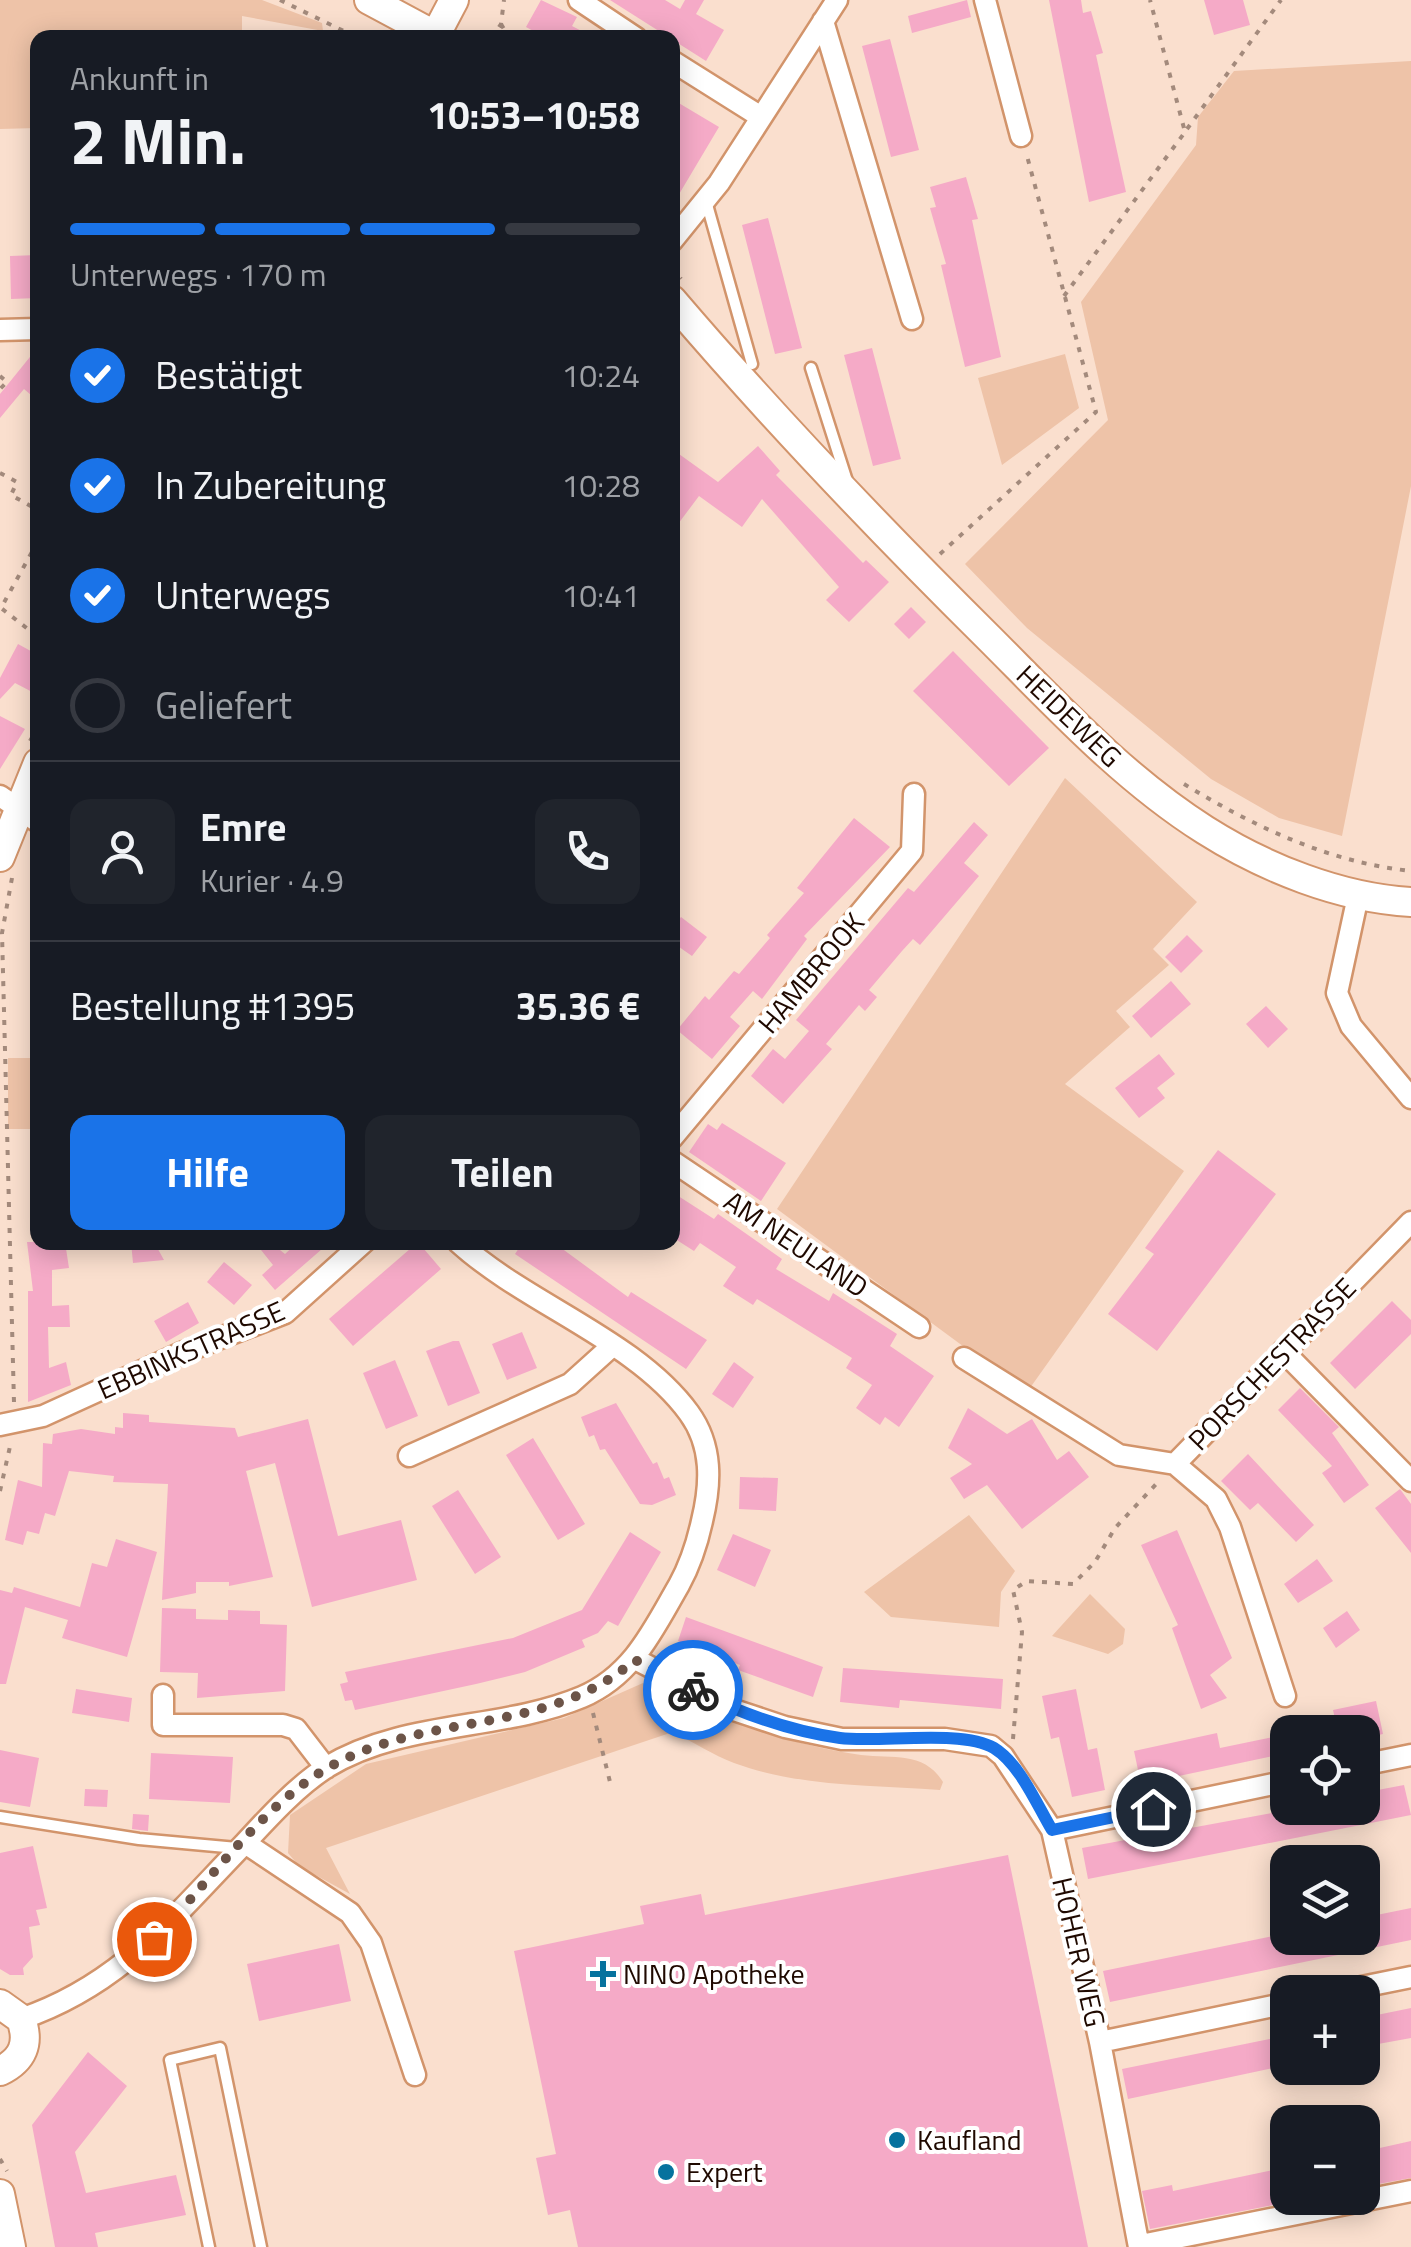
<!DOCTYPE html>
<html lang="de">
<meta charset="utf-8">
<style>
:root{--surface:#171b24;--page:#20242c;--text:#f1f3f6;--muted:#9ea1a6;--line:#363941;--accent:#1a73e8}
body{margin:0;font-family:"Titillium Web",sans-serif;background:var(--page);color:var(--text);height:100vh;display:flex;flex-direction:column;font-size:38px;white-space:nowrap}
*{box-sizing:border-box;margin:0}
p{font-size:32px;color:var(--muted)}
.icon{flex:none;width:55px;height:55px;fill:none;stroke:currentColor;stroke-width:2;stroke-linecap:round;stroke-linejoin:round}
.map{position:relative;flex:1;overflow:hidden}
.details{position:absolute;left:30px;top:30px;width:650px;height:1220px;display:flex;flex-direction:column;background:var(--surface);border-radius:20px;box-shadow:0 5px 25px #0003}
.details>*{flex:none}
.fabs{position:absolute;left:1270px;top:1715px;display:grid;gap:20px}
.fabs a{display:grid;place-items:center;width:110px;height:110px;border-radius:20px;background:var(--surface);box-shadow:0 5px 25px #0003;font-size:50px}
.pin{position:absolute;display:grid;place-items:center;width:85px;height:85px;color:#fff;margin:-42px;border:5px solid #fff;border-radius:50%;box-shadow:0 2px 10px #0007}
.courier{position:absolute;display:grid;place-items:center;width:100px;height:100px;margin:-50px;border:8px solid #1a73e8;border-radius:50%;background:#fff;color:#222;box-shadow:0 2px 12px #0007}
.summary em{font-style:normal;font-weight:700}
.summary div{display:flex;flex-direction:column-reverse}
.summary{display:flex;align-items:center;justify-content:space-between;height:170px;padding:0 40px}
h1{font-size:65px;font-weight:700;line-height:75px}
.bar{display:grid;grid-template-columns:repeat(4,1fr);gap:15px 10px;align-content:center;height:120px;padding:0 40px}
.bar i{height:12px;border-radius:8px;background:var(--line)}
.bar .active{background:var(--accent)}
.bar p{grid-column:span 4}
.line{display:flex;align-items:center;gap:25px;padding:0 40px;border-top:2px solid var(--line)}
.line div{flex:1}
.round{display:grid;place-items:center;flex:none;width:105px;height:105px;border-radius:20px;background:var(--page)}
ol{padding:0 40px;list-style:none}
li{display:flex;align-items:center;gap:30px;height:110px}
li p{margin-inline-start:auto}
li .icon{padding:10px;border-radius:50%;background:var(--accent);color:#fff;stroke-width:4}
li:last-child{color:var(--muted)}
li i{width:55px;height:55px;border:5px solid var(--line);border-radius:50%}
.cta{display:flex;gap:20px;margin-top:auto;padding:20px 40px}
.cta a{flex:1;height:115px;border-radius:20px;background:var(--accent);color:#fff;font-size:40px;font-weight:700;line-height:115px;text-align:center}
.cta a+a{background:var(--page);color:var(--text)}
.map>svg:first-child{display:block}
.green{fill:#eec3a8}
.building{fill:#f5aac7}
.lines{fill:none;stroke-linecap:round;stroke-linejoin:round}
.lane-casing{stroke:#d2946b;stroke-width:15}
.street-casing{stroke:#d2946b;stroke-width:25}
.secondary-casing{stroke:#d2946b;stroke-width:32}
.path{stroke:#a38a7c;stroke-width:4;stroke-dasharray:5 8;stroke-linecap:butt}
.lane{stroke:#fff;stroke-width:10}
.street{stroke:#fff;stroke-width:20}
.secondary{stroke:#fff;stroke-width:28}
.done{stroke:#6c5448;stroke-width:10;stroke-dasharray:0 18}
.route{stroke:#1a73e8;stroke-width:12}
.poi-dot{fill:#06729e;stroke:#fff;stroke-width:4}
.labels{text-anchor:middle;stroke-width:8;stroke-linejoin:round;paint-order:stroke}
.street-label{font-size:28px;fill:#1f0900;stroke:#fff}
.poi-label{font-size:28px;fill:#1f0900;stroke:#fff;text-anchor:start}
</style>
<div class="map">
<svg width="1411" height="2247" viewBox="0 0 1411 2247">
<rect width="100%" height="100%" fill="#fadfce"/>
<path class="green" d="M0,0h262l60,23 1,8 -81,-15v21l-204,1 -1,90 -37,1z
M1411,61v425l-69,350 -63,-18 -68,-39 -184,-151 -62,-64 143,-144 -27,-118 115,-157 2,-28 36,-46z
M1065,354l14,54 -77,57 -24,-87z
M1065,778l132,124 -44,47 16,16 -53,46 14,16 -65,57 119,87 -154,217 -59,-36 -194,-143z
M8,1058h29v71h-29z
M969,1515l46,56 -14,21 -2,35 -108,-10 -27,-25z
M1090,1594l35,35 -2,15 -15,10 -56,-18z
M643,1683c70,33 141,61 218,72 33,4 63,-4 82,27l-3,8c-69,-5 -140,-3 -206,-27 -21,-8 -41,-21 -61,-31l-347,116 24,46 -51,-28 -11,-13 2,-38 76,-51 198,-46z"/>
<path class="building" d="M541,0l36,17 -5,9 23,12h-49l-20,-11z
M610,0h55l15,9 5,-9h19l-8,14 28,16 -18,31z
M967,0l4,17 -59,16 -4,-17z
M1049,0h32l2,13 8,-2 12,42 -7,2 30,137 -37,10z
M1204,0h39l7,25 -36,10z
M890,39l29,111 -28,7 -29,-111z
M672,99l47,28 -47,79z
M966,177l12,42 -6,1 29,137 -36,10 -24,-102 5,-1 -16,-56 6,-1 -6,-20z
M768,218l34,130 -27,6 -33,-129z
M38,255v43l-27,1 -1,-43z
M38,347v54l-14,-12 -24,29v-24z
M872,348l29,111 -28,7 -29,-111z
M758,446l22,25 -4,4 87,88 3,-3 23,22 -40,40 -23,-22 13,-13 -77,-88 -20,28 -43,-31 -27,36v-83l46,33z
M911,607l15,15 -17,17 -15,-15z
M18,644l20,11v40l-23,-12 -15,16v-21z
M953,651l96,97 -40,38 -96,-95z
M0,716l25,13 -25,40z
M854,818l36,29 -86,89 3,3 -45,60 -9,-8 -23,26 10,9 -28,33 -35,-29 28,-34 4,4 25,-29 5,3 31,-36 -3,-3 37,-42 -7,-5z
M974,822l14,13 -24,28 15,13 -59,69 -7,-6 -11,12 -33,39 8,7 -12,14 -6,-6 -33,39 6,5 -49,55 -32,-28 22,-27 12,10 24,-28 -13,-11 112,-132 6,4z
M681,917l26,20 -15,19 -20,-14v-13z
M1187,935l16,16 -22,22 -16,-16z
M1171,981l20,23 -40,34 -19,-22z
M1266,1006l22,23 -20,19 -22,-24z
M1159,1054l16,20 -18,14 8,10 -26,20 -24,-30z
M722,1123l64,40 -25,38 -72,-49 19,-28 9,6z
M1218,1150l58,44 -119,157 -49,-37 46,-60 -9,-6z
M672,1192l42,27 4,-5 64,45 -6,10 53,32 4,-8 64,41 -7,12 44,30 -35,51 -14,-10 -5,8 -24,-17 16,-23 -26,-17 6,-10 -95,-59 -4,6 -30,-19 13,-19 -36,-24 -6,8 -22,-14z
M27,1242h38l4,26 -17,2v36l17,-1 1,22h-22l1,41 17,-6 5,23 -43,17v-111h5z
M131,1242h23l10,18 -31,3z
M270,1242l15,12 13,-12h32l-55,48 -13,-15 11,-10 -12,-15z
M418,1242l23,27 -88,77 -24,-27z
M523,1242h30l75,55 3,-5 76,48 -21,29 -171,-115z
M224,1262l28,23 -18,20 -27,-23z
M1392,1301l19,19v14l-56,55 -25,-26z
M188,1302l11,21 -33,19 -12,-21z
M522,1332l15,36 -30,12 -15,-36z
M453,1341h6l21,52 -32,13 -22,-55z
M395,1360l23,56 -32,13 -23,-56z
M734,1362l20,15 -21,31 -21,-14z
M1300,1388l39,39 -7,6 37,52 -25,18 -22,-30 10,-7 -54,-56z
M616,1403l37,61 4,-2 7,17 5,-2 7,18 -24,10 -12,-1 -35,-55 -5,1 -6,-15 -5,2 -8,-20z
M968,1408l39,26 25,-15 25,41 12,-9 20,26 -67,52 -35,-44 -23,14 -14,-21 22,-14 -24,-16z
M123,1413l26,2v7l86,6 3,9 70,-18 30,117 63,-16 16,60 -105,27 -37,-144 -29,8 27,106 -44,9v-4h-33v11l-34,7 6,-116 -55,-2 1,-6 -45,-5 -14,45 -10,-3 -6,21 -12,-3 -4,14 -18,-5 13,-60 24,7 1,-44 9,1 1,-10 28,-5 34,5v-7l8,1z
M533,1438l52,86 -27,16 -52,-85z
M1248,1454l66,71 -18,17 -38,-39 -8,7 -29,-29z
M740,1477l38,1 -2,33 -37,-2z
M1400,1489l11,15v49l-36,-45z
M458,1490l43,67 -26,17 -43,-68z
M1177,1530l55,128 -22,17 17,23 -26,11 -29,-81 6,-3 -37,-80z
M630,1532l31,20 -43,74 -10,-5 -10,12 -16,7 3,7 -60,25 -49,12 -121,26 -3,-10 -7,1 -5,-17 8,-2 -3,-10 168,-34 69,-28z
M733,1534l38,16 -16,37 -38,-17z
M116,1539l41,13 -30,105 -65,-19 6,-18 -43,-13 -19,77h-6v-94l12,3 2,-6 66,20 12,-44 15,4z
M1317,1559l16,22 -35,22 -14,-19z
M162,1608l34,1v10l32,1v-10l32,1v13l27,1 -2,66 -88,7 1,-25 -38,-1z
M1347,1611l13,19 -24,18 -13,-20z
M686,1617l137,50 -10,30 -75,-27 2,-5 -62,-24z
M843,1668l160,11 -2,30 -101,-9 -1,8 -59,-6z
M76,1689l56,9 -3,24 -57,-9z
M1076,1689l12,61 9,-2 8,42 -33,7 -13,-60 -8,2 -9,-43z
M1376,1701l7,33 -21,5v-7h-24l-5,-22z
M1217,1733l3,15 68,-14v19l-147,31 -7,-33z
M0,1750l39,8 -9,49 -30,-5z
M151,1753l82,4 -3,46 -81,-4z
M1404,1785l7,30 -323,64 -6,-31 217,-40h63v-15z
M85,1789l23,1 -1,17 -23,-1z
M133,1814l16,1 -1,16 -16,-2z
M33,1846l14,62 -11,2 4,15 -11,2 4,30 -10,11 1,7h-14l-10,-6v-116z
M1008,1855l80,392h-510l-8,-37 -22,5 -12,-57 20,-4 -42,-203 130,-27 -4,-18 61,-12 4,21z
M1411,1908v32l-301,62 -7,-31 185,-38v5h74v-20z
M339,1944l12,57 -92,20 -12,-57z
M1411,2008v30l-33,6 -6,-28z
M1275,2038l7,28 -154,33 -6,-30z
M88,2052l39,34 -52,66 11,41 90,-18 10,40 -91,18 3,14h-43l-23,-122z
M1411,2141v37l-49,9v-35z
M1288,2167v35l-138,27 -8,-38 30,-6 1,6z"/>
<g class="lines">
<g class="lane-casing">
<path id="lane" d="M706,201l46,163
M811,368l36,113
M0,1817l139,22 98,9
M209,2247l-39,-187 50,-12 41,199"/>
</g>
<g class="street-casing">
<path id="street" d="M579,0l57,38
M985,0l36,136
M823,21l89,298
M672,61l89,56
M672,241l47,-58 118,-183
M0,330l38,-1
M0,796l38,26
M1358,896l-21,97 14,33 60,72
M672,1138l240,-287 2,-57
M672,1161l247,166
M1283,1351l128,130
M964,1358l155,97 56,9 236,-242
M0,1425l43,-9 136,-62 106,-41 79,-71
M409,1456l161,-72 41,-37
M1175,1464l41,35 14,28 55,169
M635,1659l96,50 54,18 57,12h103l46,7 12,10 49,74 48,212 39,205
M163,1695v30h120l13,4 30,39
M1362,1765l49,-10
M1052,1830l236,-49
M245,1843l105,70 21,30 44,132
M1337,1992l74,-15
M21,2019c100,-34 152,-102 223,-175 25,-27 52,-57 83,-77 77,-47 174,-36 255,-70 51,-22 71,-67 97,-112 11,-20 18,-41 23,-64 9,-37 11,-75 -13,-108 -53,-73 -163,-109 -231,-171
M1100,2042l188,-39
M1141,2245l270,-54"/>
</g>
<g class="secondary-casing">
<path id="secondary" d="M369,0l71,38
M434,38l20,-38
M672,300c100,117 208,230 317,338 68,68 134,140 216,192 60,38 135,68 206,72
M0,857l38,-94
M0,2004l21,15c9,24 2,41 -21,52
M0,2194l11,53"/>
</g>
<path class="path" d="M280,0l78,38
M501,24l8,14
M492,38l9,-14 3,-24
M1187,129l94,-129
M672,268l9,11
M1064,296l121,-164 -35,-132
M0,376l7,6 -7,7
M0,473l17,9 -6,13 27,15
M38,541l-37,67 37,29
M940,554l156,-142 -69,-256
M30,741l8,-14
M1184,784c71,43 144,78 227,87
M12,878l-10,55 12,470
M0,1491l11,-49
M593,1713l18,73
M1013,1739l9,-107 -9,-42 14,-9 46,3 22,-22 20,-34 44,-47
M0,2159l7,12"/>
<use href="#lane" class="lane"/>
<use href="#street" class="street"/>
<use href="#secondary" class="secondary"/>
</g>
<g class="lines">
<path class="done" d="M154,1939c59,-60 116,-147 195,-182 96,-44 202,-25 286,-97l58,30"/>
<path class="route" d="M693,1690c47,23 95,41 147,48 39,5 122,-9 154,10 26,16 43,57 58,82l101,-21"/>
</g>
<g class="poi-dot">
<path d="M598 1959h10v10h10v10h-10v10h-10v-10h-10v-10h10z"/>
<circle cx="897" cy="2140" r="10"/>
<circle cx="666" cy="2172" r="10"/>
</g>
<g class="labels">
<g class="street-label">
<text transform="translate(1069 716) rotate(44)" y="10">HEIDEWEG</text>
<text transform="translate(811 973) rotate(-50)" y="10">HAMBROOK</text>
<text transform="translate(796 1244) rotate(34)" y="10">AM NEULAND</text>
<text transform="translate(191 1350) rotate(-24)" y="10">EBBINKSTRASSE</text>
<text transform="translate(1272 1364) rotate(-46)" y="10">PORSCHESTRASSE</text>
<text transform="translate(1079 1952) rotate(77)" y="10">HOHER WEG</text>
</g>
<g class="poi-label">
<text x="623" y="1984">NINO Apotheke</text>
<text x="917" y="2150">Kaufland</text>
<text x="686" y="2182">Expert</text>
</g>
</g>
</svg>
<div class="fabs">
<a><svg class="icon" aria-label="locate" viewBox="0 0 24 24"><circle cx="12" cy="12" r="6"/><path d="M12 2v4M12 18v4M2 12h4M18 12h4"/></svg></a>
<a><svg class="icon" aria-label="layers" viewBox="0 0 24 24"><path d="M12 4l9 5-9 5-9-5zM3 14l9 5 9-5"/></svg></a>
<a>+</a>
<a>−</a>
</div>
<div class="pin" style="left:154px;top:1939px;background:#ea580c"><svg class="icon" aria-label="bag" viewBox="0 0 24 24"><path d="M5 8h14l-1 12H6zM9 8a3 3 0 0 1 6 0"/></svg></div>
<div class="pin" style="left:1153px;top:1809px;background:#1f2937"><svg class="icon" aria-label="home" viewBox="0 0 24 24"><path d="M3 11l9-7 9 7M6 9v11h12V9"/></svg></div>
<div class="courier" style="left:693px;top:1690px"><svg class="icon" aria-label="bike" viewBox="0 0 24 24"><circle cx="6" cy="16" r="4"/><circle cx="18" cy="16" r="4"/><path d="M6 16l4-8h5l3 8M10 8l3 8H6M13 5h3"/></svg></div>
<section class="details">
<div class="summary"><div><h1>2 Min.</h1><p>Ankunft in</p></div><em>10:53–10:58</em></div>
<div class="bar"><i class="active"></i><i class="active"></i><i class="active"></i><i></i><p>Unterwegs · 170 m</p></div>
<ol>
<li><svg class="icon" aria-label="check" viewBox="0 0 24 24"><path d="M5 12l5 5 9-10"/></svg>Bestätigt<p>10:24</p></li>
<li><svg class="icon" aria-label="check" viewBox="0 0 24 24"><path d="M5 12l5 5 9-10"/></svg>In Zubereitung<p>10:28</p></li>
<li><svg class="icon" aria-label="check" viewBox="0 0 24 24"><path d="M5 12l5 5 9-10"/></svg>Unterwegs<p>10:41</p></li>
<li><i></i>Geliefert</li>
</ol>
<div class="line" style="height:180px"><a class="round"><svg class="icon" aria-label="person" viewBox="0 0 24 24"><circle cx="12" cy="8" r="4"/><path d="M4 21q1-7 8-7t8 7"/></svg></a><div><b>Emre</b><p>Kurier · 4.9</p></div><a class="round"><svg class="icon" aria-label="phone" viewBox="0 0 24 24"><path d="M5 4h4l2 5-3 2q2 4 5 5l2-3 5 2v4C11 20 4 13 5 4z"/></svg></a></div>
<div class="line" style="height:130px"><div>Bestellung #1395</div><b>35.36 €</b></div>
<div class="cta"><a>Hilfe</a><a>Teilen</a></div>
</section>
</div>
